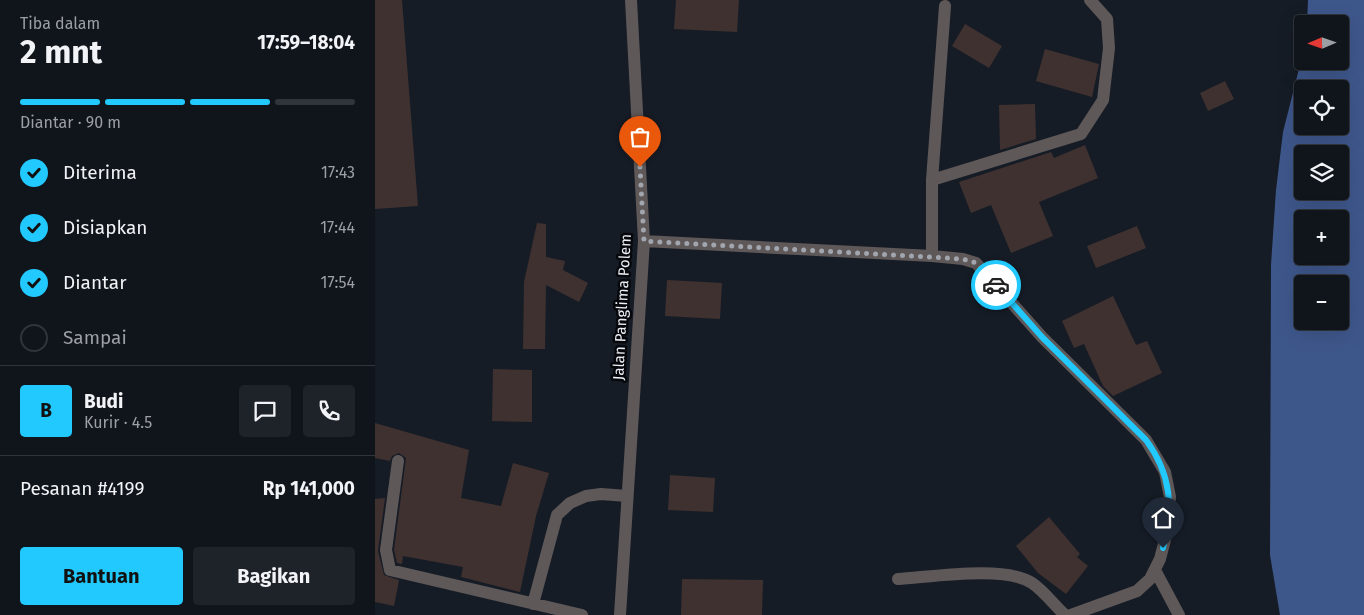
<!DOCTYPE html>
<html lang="id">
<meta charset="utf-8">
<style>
:root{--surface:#10151c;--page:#1e2229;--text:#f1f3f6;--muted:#9c9fa3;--line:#30343b;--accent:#22c9fe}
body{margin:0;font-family:"Fira Sans",sans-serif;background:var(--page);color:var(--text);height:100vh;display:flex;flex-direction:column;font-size:19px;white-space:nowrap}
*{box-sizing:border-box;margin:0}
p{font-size:16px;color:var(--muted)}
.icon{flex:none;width:28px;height:28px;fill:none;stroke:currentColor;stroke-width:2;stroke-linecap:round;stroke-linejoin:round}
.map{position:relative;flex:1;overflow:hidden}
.panel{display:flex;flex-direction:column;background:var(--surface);width:375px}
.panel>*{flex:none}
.needle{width:32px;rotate:268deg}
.controls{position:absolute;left:919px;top:15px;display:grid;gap:10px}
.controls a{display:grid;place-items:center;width:55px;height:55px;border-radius:5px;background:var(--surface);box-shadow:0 5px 20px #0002,0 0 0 1px var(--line);font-size:25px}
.pin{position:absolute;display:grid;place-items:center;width:42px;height:42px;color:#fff;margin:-51px -21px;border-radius:50% 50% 50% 0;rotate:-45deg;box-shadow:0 0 5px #0007}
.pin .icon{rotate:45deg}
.courier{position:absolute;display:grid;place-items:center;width:50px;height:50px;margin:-25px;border:4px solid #22c9fe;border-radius:50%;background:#fff;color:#222;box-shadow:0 1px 6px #0007}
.headline em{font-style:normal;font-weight:700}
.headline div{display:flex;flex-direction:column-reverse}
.headline{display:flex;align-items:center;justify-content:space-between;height:85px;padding:0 20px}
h1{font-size:32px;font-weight:700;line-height:38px}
.bar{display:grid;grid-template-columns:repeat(4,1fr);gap:8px 5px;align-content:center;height:60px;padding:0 20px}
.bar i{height:6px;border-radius:4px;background:var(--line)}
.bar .selected{background:var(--accent)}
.bar p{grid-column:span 4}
.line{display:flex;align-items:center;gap:12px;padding:0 20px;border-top:1px solid var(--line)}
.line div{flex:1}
.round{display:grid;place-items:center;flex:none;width:52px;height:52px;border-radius:5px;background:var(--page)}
ol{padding:0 20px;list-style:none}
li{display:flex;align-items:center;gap:15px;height:55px}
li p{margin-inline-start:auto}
li .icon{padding:5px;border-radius:50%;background:var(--accent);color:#111;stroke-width:4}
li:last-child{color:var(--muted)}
li i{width:28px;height:28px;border:2px solid var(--line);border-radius:50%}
.action{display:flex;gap:10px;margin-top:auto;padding:10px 20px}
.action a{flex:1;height:58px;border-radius:5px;background:var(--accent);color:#111;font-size:20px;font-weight:700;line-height:58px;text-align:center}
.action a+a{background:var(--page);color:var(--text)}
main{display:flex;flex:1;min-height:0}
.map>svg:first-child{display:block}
.water{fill:#3e578b;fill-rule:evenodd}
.building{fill:#3f312f}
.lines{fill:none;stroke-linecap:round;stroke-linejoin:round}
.minor{stroke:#5f5858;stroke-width:12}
.done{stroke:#a0a5ae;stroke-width:5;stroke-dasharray:0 9}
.route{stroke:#22c9fe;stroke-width:6}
.labels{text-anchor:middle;stroke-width:5;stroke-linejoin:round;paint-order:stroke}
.street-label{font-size:15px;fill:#ebeff7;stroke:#05070b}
</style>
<main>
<section class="panel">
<div class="headline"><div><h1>2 mnt</h1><p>Tiba dalam</p></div><em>17:59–18:04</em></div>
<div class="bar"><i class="selected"></i><i class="selected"></i><i class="selected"></i><i></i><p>Diantar · 90 m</p></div>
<ol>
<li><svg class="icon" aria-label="check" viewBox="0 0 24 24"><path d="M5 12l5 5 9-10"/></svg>Diterima<p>17:43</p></li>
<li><svg class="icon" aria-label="check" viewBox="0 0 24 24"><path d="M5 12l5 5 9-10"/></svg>Disiapkan<p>17:44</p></li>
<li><svg class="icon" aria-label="check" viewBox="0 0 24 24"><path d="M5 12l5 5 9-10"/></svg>Diantar<p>17:54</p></li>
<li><i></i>Sampai</li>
</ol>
<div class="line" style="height:90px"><b class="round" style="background:var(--accent);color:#111">B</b><div><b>Budi</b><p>Kurir · 4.5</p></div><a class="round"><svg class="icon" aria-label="chat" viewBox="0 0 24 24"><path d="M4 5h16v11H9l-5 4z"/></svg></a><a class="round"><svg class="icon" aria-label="phone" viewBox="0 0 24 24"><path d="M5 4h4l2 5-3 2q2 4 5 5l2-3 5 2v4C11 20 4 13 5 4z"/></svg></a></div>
<div class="line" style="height:65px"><div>Pesanan #4199</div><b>Rp 141,000</b></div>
<div class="action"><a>Bantuan</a><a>Bagikan</a></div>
</section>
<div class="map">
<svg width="989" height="615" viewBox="0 0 989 615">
<rect width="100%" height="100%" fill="#161c26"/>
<path class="water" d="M933,0h56v615h-84l-10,-60 1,-290 5,-75 7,-58 19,-75 1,4h37v-37h-33zM928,89h37v37h-37zM928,154h37v37h-37zM928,219h37v37h-37zM928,284h37v37h-37z"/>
<path class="building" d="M0,0h27l16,206 -43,3z
M301,0h63l-2,32 -63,-3z
M590,24l37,22 -13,22 -37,-22z
M670,49l54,15 -7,33 -56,-16z
M850,81l9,18 -26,12 -8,-18z
M660,104l1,35 -36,11 -1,-45z
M710,145l13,33 -59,24 14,34 -42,17 -20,-48 -20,8 -12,-31 92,-30 3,6z
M162,223l9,1v33l19,4 -2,9 25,13 -9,19 -33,-17 -1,64h-22l1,-67z
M762,226l9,22 -50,20 -9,-22z
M292,280l55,3 -2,36 -55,-3z
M738,296l23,49 11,-4 15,32 -49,23 -10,-10 -19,-42 -10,4 -12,-27z
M118,369l39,1v52l-40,-1z
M0,423l94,27 -8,48 40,8 12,-43 36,10 -13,43 -16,76 -59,-15 2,-10 -60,-11 -1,8 -5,-1 -3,-13 12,-92 -7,-5 -7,3 -2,5 -15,-3z
M295,475l45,3 -2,34 -45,-2z
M10,498l-7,53 6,24 15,5 -5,26 -19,-4v-103z
M674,517l31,37 -3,3 11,9 -22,28 -28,-21 -22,-27z
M307,579l81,1 -1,35h-81z"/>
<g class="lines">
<path class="minor" d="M557,180l149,-46 22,-34 6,-52 -2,-29 -17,-19
M269,241l288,15 31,3 13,4 66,74 104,103 19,32 5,25 -4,39 -6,23 -10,20 -13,12 -66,24
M557,256v-76l13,-174
M23,461l-12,89 4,20 192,45
M780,570l24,45
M523,579c33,-2 107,-14 134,4 12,8 22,22 33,32
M158,604l24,-89 13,-12 16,-7 15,-2 26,2
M245,615l24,-374 -13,-241"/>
</g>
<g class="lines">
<path class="done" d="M265,167l4,74 319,18 13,4 20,22"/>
<path class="route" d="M621,285l46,52 104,103c25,34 28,67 17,108"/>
</g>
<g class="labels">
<g class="street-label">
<text transform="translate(247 307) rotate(-87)" y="5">Jalan Panglima Polem</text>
</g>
</g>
</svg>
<div class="controls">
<a><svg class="needle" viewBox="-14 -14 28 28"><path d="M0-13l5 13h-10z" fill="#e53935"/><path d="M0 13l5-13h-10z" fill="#9c9fa3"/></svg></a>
<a><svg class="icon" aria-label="locate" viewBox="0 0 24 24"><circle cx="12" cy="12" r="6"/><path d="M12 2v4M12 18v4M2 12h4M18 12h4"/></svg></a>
<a><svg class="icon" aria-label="layers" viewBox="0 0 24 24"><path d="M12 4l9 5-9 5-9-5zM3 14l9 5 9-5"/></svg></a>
<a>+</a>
<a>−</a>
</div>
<div class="pin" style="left:265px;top:167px;background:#ea580c"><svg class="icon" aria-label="bag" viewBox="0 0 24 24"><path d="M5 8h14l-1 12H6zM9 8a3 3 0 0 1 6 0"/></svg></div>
<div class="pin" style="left:788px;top:548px;background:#1f2937"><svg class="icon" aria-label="home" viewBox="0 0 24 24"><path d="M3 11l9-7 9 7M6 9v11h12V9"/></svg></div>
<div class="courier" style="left:621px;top:285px"><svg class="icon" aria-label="car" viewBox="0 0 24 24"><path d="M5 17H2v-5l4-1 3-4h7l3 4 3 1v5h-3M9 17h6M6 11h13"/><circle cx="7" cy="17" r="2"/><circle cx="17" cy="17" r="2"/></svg></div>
</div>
</main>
